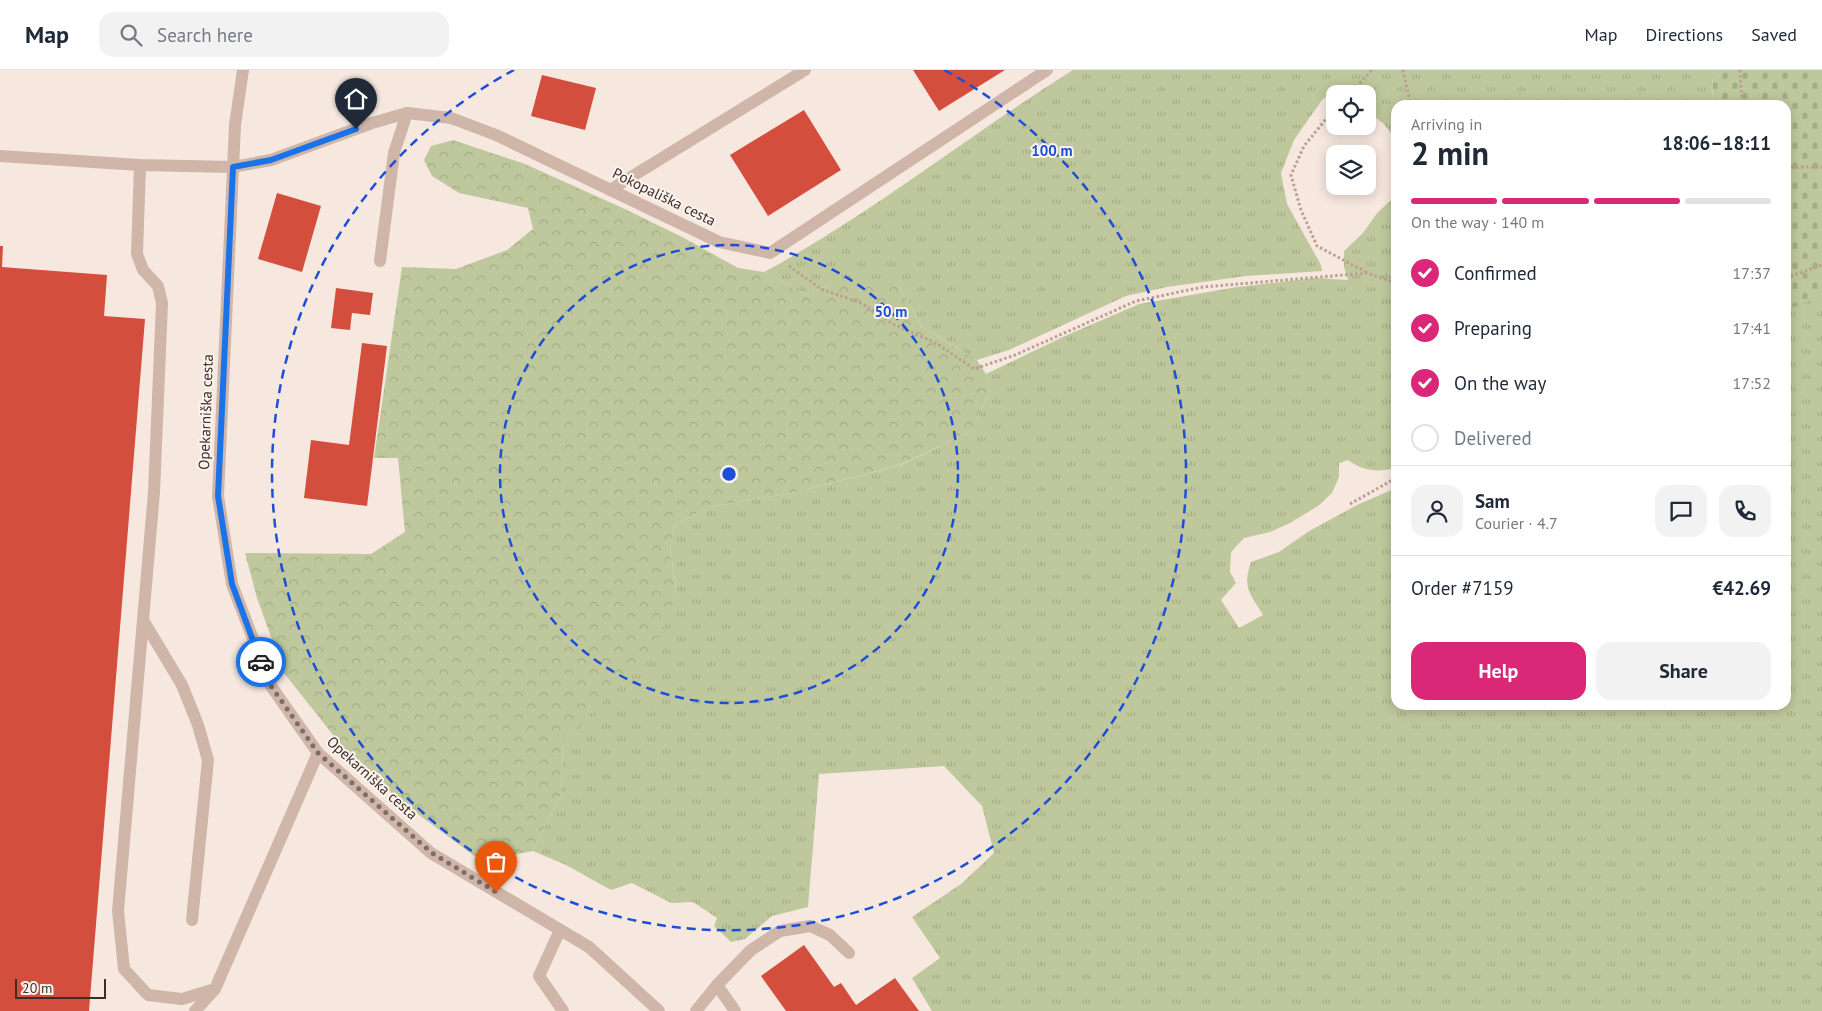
<!DOCTYPE html>
<meta charset="utf-8">
<style>
:root{--surface:#fff;--page:#f2f2f3;--text:#1f2937;--muted:#747a83;--line:#e0e1e3;--accent:#db2777}
body{margin:0;font-family:"PT Sans",sans-serif;background:var(--page);color:var(--text);height:100vh;display:flex;flex-direction:column;font-size:19px;white-space:nowrap}
*{box-sizing:border-box;margin:0}
p{font-size:16px;color:var(--muted)}
.icon{flex:none;width:28px;height:28px;fill:none;stroke:currentColor;stroke-width:2;stroke-linecap:round;stroke-linejoin:round}
.map{position:relative;flex:1;overflow:hidden}
.details{position:absolute;left:1391px;top:30px;width:400px;height:610px;display:flex;flex-direction:column;background:var(--surface);border-radius:15px;box-shadow:0 2px 12px #0003}
.details>*{flex:none}
.buttons{position:absolute;left:1326px;top:15px;display:grid;gap:10px}
.buttons a{display:grid;place-items:center;width:50px;height:50px;border-radius:10px;background:var(--surface);box-shadow:0 2px 12px #0003;font-size:25px}
.scale{position:absolute;left:15px;bottom:12px;width:91px;box-sizing:border-box;padding-left:5px;border:2px solid #3c2d29;border-top:0;font-size:14px;line-height:18px;white-space:nowrap;color:#3c2d29;-webkit-text-stroke:4px #fcf3ed;paint-order:stroke}
.pin{position:absolute;display:grid;place-items:center;width:42px;height:42px;color:#fff;margin:-51px -21px;border-radius:50% 50% 50% 0;rotate:-45deg;box-shadow:0 0 5px #0007}
.pin .icon{rotate:45deg}
.courier{position:absolute;display:grid;place-items:center;width:50px;height:50px;margin:-25px;border:4px solid #1a73e8;border-radius:50%;background:#fff;color:#222;box-shadow:0 1px 6px #0007}
.headline em{font-style:normal;font-weight:800}
.headline div{display:flex;flex-direction:column-reverse}
.headline{display:flex;align-items:center;justify-content:space-between;height:85px;padding:0 20px}
h1{font-size:32px;font-weight:800;line-height:38px}
.bar{display:grid;grid-template-columns:repeat(4,1fr);gap:8px 5px;align-content:center;height:60px;padding:0 20px}
.bar i{height:6px;border-radius:4px;background:var(--line)}
.bar .active{background:var(--accent)}
.bar p{grid-column:span 4}
.line{display:flex;align-items:center;gap:12px;padding:0 20px;border-top:1px solid var(--line)}
.line div{flex:1}
.round{display:grid;place-items:center;flex:none;width:52px;height:52px;border-radius:15px;background:var(--page)}
ol{padding:0 20px;list-style:none}
li{display:flex;align-items:center;gap:15px;height:55px}
li p{margin-inline-start:auto}
li .icon{padding:5px;border-radius:50%;background:var(--accent);color:#fff;stroke-width:4}
li:last-child{color:var(--muted)}
li i{width:28px;height:28px;border:2px solid var(--line);border-radius:50%}
.button{display:flex;gap:10px;margin-top:auto;padding:10px 20px}
.button a{flex:1;height:58px;border-radius:15px;background:var(--accent);color:#fff;font-size:20px;font-weight:800;line-height:58px;text-align:center}
.button a+a{background:var(--page);color:var(--text)}
header{display:flex;align-items:center;gap:30px;box-sizing:border-box;height:70px;padding:0 25px;background:var(--surface);border-bottom:1px solid var(--line)}
header strong{font-size:24px}
nav{display:flex;gap:28px;margin-inline-start:auto;font-size:18px}
.search{width:350px;height:45px;background:var(--page);display:flex;align-items:center;gap:12px;box-sizing:border-box;padding:0 18px;border-radius:15px;color:var(--muted);font-size:19px}
.map>svg:first-child{display:block}
.grass{fill:url(#grass-tufts)}
.forest{fill:url(#forest-crowns)}
.cemetery{fill:url(#cemetery-stones)}
.building{fill:#d44e3e}
.lines{fill:none;stroke-linecap:round;stroke-linejoin:round}
.path{stroke:#bc9f92;stroke-width:3;stroke-dasharray:2.5 2.5;stroke-linecap:butt}
.lane{stroke:#d0b5a9;stroke-width:12}
.street{stroke:#d0b5a9;stroke-width:12}
.done{stroke:#7d6e69;stroke-width:5;stroke-dasharray:0 9}
.route{stroke:#1a73e8;stroke-width:6}
.ring{fill:none;stroke:#1d4ed8;stroke-width:2.5;stroke-dasharray:9 6}
.labels{text-anchor:middle;stroke-width:4;stroke-linejoin:round;paint-order:stroke}
.street-label{font-size:15px;fill:#3c2d29;stroke:#fcf3ed}
.centre{fill:#1d4ed8;stroke:#fcf3ed;stroke-width:2.5}
.ring-label{font-size:15px;text-anchor:middle;font-weight:bold;fill:#1d4ed8;stroke:#fcf3ed;stroke-width:4;stroke-linejoin:round;paint-order:stroke}
</style>
<header>
<strong>Map</strong>
<div class="search"><svg class="icon" aria-label="search" viewBox="0 0 24 24"><circle cx="10" cy="10" r="6"/><path d="M15 15l6 6"/></svg>Search here</div>
<nav><a>Map</a><a>Directions</a><a>Saved</a></nav>
</header>
<div class="map">
<svg width="1822" height="941" viewBox="0 0 1822 941">
<defs>
<pattern id="grass-tufts" width="24" height="20" patternUnits="userSpaceOnUse" patternTransform="scale(1.25)"><rect width="24" height="20" fill="#bfc89c"/><path d="M3 7l-1-3M5 7V3M7 7l1-3M15 17l-1-3M17 17v-4M19 17l1-3" fill="none" stroke="#a5ac86"/></pattern>
<pattern id="forest-crowns" width="20" height="18" patternUnits="userSpaceOnUse" patternTransform="scale(1.25)"><rect width="20" height="18" fill="#bfc89c"/><path d="M2 6a3 3 0 1 1 6 0M12 15a3 3 0 1 1 6 0" fill="none" stroke="#a5ac86"/></pattern>
<pattern id="cemetery-stones" width="16" height="16" patternUnits="userSpaceOnUse" patternTransform="scale(1.25)"><rect width="16" height="16" fill="#bfc89c"/><path d="M2 7V4a2 2 0 0 1 4 0v3zM10 15v-3a2 2 0 0 1 4 0v3z" fill="#a5ac86"/></pattern>
</defs>
<rect width="100%" height="100%" fill="#f6e8df"/>
<path class="grass" d="M1073,0h640l-1,35h-316v35l-12,-16 -16,-12v-18h-24l-8,-6 -14,12 -28,40 -13,33 6,31 34,61 1,6 -76,5 -79,11 -41,9 -117,54 -32,10 -55,-33 -23,-41h-72l-22,8 -41,-22c108,-58 205,-137 309,-202z
M1396,126v272c-19,4 -31,4 -48,-8l-9,3v14l-7,16 -14,13 -28,17 -20,9 -26,6 -13,14 -1,20 6,11 -15,17 18,28 24,-13c-13,-22 -21,-27 -12,-53l28,-10 30,-21 48,-26 39,-17v217h390v-395l7,-3 29,-26v730h-890l-20,-33 28,-20 -28,-41 49,-33 33,-31 -12,-47 -38,-40 -125,8 -11,133 -36,9 -27,23 -14,3 -17,-16 3,-8 -24,-16 -22,1 -39,-20 -21,7 -45,-25 -33,-14 28,-57 2,-53 30,-31 84,-116 -7,-46 5,-23 34,-18 83,-14 109,-28 70,-34 19,-39 -4,-18 79,-38 74,-32 98,-17 78,-9 33,2 -4,-13v-16l19,-18 15,-21z"/>
<path class="forest" d="M453,70l72,24 102,46 57,28 54,30 26,4 41,22 22,-8h72l23,41 55,33 9,14 4,18 -19,39 -71,34 -108,28 -83,14 -34,18 -5,23 7,46 -26,62 -88,85 -2,53 -28,57 -52,10 -82,-61 -54,-50 -61,-77 -27,-75 -12,-45 126,1 34,-22 -7,-74h-24l28,-191 54,2 51,-19 26,-21 -5,-21 -69,-15 -27,-17 -8,-16 7,-14z"/>
<path class="cemetery" d="M1713,0h109v226l-36,14v-205h-74z"/>
<path class="building" d="M913,0h92l-66,41z
M542,5l54,13 -11,42 -54,-14z
M804,40l37,60 -73,46 -38,-61z
M277,123l44,13 -19,66 -44,-13z
M0,176h3l-1,21 105,8 -3,41 41,3 -56,692h-89z
M336,218l37,5 -3,22 -18,-2 -2,17 -19,-2z
M362,273l25,3 -20,160 -63,-8 7,-58 38,5z
M804,875l30,42 7,-4 15,22 39,-27 24,33h-133l-25,-35z"/>
<g class="lines">
<path class="path" d="M1403,0l8,35
M1740,0l2,35
M1349,24l23,-24
M1335,38l-31,38 -13,29 10,35 16,36 49,26
M1786,97h36
M789,196l32,23 40,14 32,21 43,19 38,26 41,-14 121,-54 67,-14 164,-14 29,10
M1786,208l36,-13
M1350,434l46,-26"/>
<path class="lane" d="M0,86l140,9 93,2
M140,95l-3,89 6,16 15,16 4,17 -8,189 -36,419 6,58 24,26 34,4 33,-10 103,-236
M610,120l195,-120
M380,191l14,-108 13,-40
M143,550l39,65 16,40 10,35 -16,160
M560,860l-21,46 24,35
M717,915l18,26
M195,941l20,-22
M696,941l21,-26 34,-35 29,-19 30,-5 20,9 19,18"/>
<path class="street" d="M243,0l-8,55 -17,371 14,88 39,102 47,67 113,100 158,94 70,64
M233,97l38,-7 101,-37 35,-10 44,5 45,17 223,107 51,11 277,-183"/>
</g>
<g class="lines">
<path class="done" d="M261,592l10,24 47,67 114,100 64,39"/>
<path class="route" d="M261,592l-29,-78 -14,-88 15,-329 38,-7 85,-31"/>
</g>
<g class="ring">
<circle cx="729" cy="404" r="229"/>
<path d="M944 0A457 457 0 1 1 514 0"/>
</g>
<g class="labels">
<g class="street-label">
<text transform="translate(664 127) rotate(26)" y="5">Pokopališka cesta</text>
<text transform="translate(206 342) rotate(-88)" y="5">Opekarniška cesta</text>
<text transform="translate(372 708) rotate(42)" y="5">Opekarniška cesta</text>
</g>
</g>
<circle cx="729" cy="404" r="8" class="centre"/>
<g class="ring-label">
<text x="1052" y="86">100 m</text>
<text x="891" y="247">50 m</text>
</g>
</svg>
<div class="buttons">
<a><svg class="icon" aria-label="locate" viewBox="0 0 24 24"><circle cx="12" cy="12" r="6"/><path d="M12 2v4M12 18v4M2 12h4M18 12h4"/></svg></a>
<a><svg class="icon" aria-label="layers" viewBox="0 0 24 24"><path d="M12 4l9 5-9 5-9-5zM3 14l9 5 9-5"/></svg></a>
</div>
<div class="scale">20 m</div>
<div class="pin" style="left:496px;top:822px;background:#ea580c"><svg class="icon" aria-label="bag" viewBox="0 0 24 24"><path d="M5 8h14l-1 12H6zM9 8a3 3 0 0 1 6 0"/></svg></div>
<div class="pin" style="left:356px;top:59px;background:#1f2937"><svg class="icon" aria-label="home" viewBox="0 0 24 24"><path d="M3 11l9-7 9 7M6 9v11h12V9"/></svg></div>
<div class="courier" style="left:261px;top:592px"><svg class="icon" aria-label="car" viewBox="0 0 24 24"><path d="M5 17H2v-5l4-1 3-4h7l3 4 3 1v5h-3M9 17h6M6 11h13"/><circle cx="7" cy="17" r="2"/><circle cx="17" cy="17" r="2"/></svg></div>
<section class="details">
<div class="headline"><div><h1>2 min</h1><p>Arriving in</p></div><em>18:06–18:11</em></div>
<div class="bar"><i class="active"></i><i class="active"></i><i class="active"></i><i></i><p>On the way · 140 m</p></div>
<ol>
<li><svg class="icon" aria-label="check" viewBox="0 0 24 24"><path d="M5 12l5 5 9-10"/></svg>Confirmed<p>17:37</p></li>
<li><svg class="icon" aria-label="check" viewBox="0 0 24 24"><path d="M5 12l5 5 9-10"/></svg>Preparing<p>17:41</p></li>
<li><svg class="icon" aria-label="check" viewBox="0 0 24 24"><path d="M5 12l5 5 9-10"/></svg>On the way<p>17:52</p></li>
<li><i></i>Delivered</li>
</ol>
<div class="line" style="height:90px"><a class="round"><svg class="icon" aria-label="person" viewBox="0 0 24 24"><circle cx="12" cy="8" r="4"/><path d="M4 21q1-7 8-7t8 7"/></svg></a><div><b>Sam</b><p>Courier · 4.7</p></div><a class="round"><svg class="icon" aria-label="chat" viewBox="0 0 24 24"><path d="M4 5h16v11H9l-5 4z"/></svg></a><a class="round"><svg class="icon" aria-label="phone" viewBox="0 0 24 24"><path d="M5 4h4l2 5-3 2q2 4 5 5l2-3 5 2v4C11 20 4 13 5 4z"/></svg></a></div>
<div class="line" style="height:65px"><div>Order #7159</div><b>€42.69</b></div>
<div class="button"><a>Help</a><a>Share</a></div>
</section>
</div>
